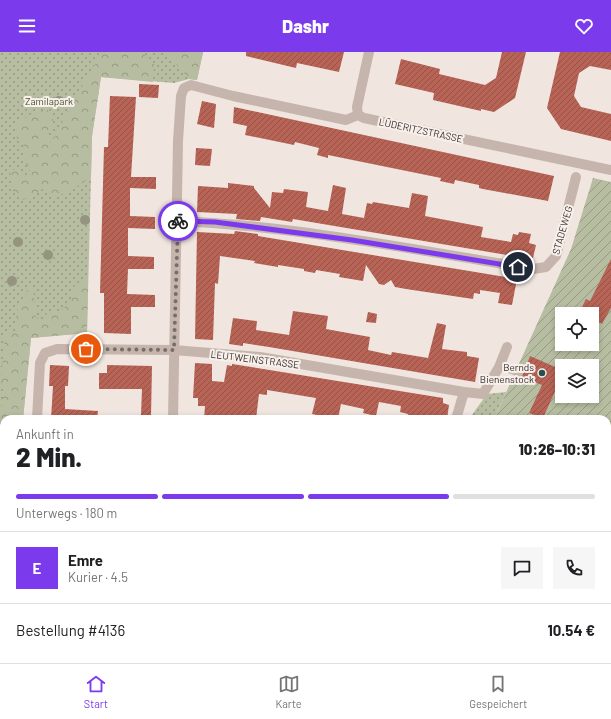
<!DOCTYPE html>
<html lang="de">
<meta charset="utf-8">
<style>
:root{--surface:#fff;--page:#f6f6f6;--text:#202124;--muted:#757577;--line:#e0e0e0;--accent:#7c3aed}
body{margin:0;font-family:Barlow,sans-serif;background:var(--page);color:var(--text);height:100vh;display:flex;flex-direction:column;font-size:15px;white-space:nowrap}
*{box-sizing:border-box;margin:0}
p{font-size:13px;color:var(--muted)}
.icon{flex:none;width:22px;height:22px;fill:none;stroke:currentColor;stroke-width:2;stroke-linecap:round;stroke-linejoin:round}
.map{position:relative;flex:1;overflow:hidden}
.panel{position:absolute;left:0px;top:363px;width:611px;height:248px;display:flex;flex-direction:column;background:var(--surface);border-radius:12px 12px 0 0;box-shadow:0 2px 6px #0003}
.panel>*{flex:none}
.tools{position:absolute;left:555px;top:255px;display:grid;gap:8px}
.tools a{display:grid;place-items:center;width:44px;height:44px;border-radius:0px;background:var(--surface);box-shadow:0 2px 6px #0003;font-size:20px}
.pin{position:absolute;display:grid;place-items:center;width:34px;height:34px;color:#fff;margin:-17px;border:2px solid #fff;border-radius:50%;box-shadow:0 1px 4px #0007}
.courier{position:absolute;display:grid;place-items:center;width:40px;height:40px;margin:-20px;border:3px solid #7c3aed;border-radius:50%;background:#fff;color:#222;box-shadow:0 1px 5px #0007}
.overview em{font-style:normal;font-weight:800}
.overview div{display:flex;flex-direction:column-reverse}
.overview{display:flex;align-items:center;justify-content:space-between;height:68px;padding:0 16px}
h1{font-size:26px;font-weight:800;line-height:30px}
.bar{display:grid;grid-template-columns:repeat(4,1fr);gap:6px 4px;align-content:center;height:48px;padding:0 16px}
.bar i{height:5px;border-radius:3px;background:var(--line)}
.bar .current{background:var(--accent)}
.bar p{grid-column:span 4}
.line{display:flex;align-items:center;gap:10px;padding:0 16px;border-top:1px solid var(--line)}
.line div{flex:1}
.round{display:grid;place-items:center;flex:none;width:42px;height:42px;border-radius:0px;background:var(--page)}
header{display:flex;justify-content:space-between;align-items:center;height:52px;padding:0 16px;background:var(--accent);color:#fff;font-size:18px;font-weight:800}
.dock{display:flex;justify-content:space-around;align-items:center;height:56px;border-top:1px solid var(--line);background:var(--surface);font-size:11px;color:var(--muted)}
.dock a{display:grid;justify-items:center;gap:2px}
.dock .current{color:var(--accent)}
.map>svg:first-child{display:block}
.grass{fill:url(#grass-dots)}
.forest{fill:url(#forest-crowns)}
.garden{fill:url(#garden-furrows);fill-rule:evenodd}
.building{fill:url(#building-hatch)}
.lines{fill:none;stroke-linecap:round;stroke-linejoin:round}
.lane{stroke:#c6b5ac;stroke-width:5.5}
.street{stroke:#c6b5ac;stroke-width:10}
.secondary{stroke:#9a857e;stroke-width:10}
.tree{fill:#94947f}
.done{stroke:#776d69;stroke-width:4;stroke-dasharray:0 7.2}
.route{stroke:#7c3aed;stroke-width:5}
.poi-dot{fill:#255250;stroke:#f8f0eb;stroke-width:1.5}
.labels{text-anchor:middle;stroke-width:4;stroke-linejoin:round;paint-order:stroke}
.park-label{font-size:10px;fill:#495131;stroke:#f8f0eb}
.street-label{font-size:10px;fill:#362c2a;stroke:#f8f0eb}
.poi-label{font-size:10px;fill:#362c2a;stroke:#f8f0eb;text-anchor:end}
</style>
<header><svg class="icon" aria-label="menu" viewBox="0 0 24 24"><path d="M4 6h16M4 12h16M4 18h16"/></svg>Dashr<svg class="icon" aria-label="heart" viewBox="0 0 24 24"><path d="M12 20l-8-8c-3-5 5-10 8-4 3-6 11-1 8 4z"/></svg></header>
<div class="map">
<svg width="611" height="611" viewBox="0 0 611 611">
<defs>
<pattern id="grass-dots" width="8" height="8" patternUnits="userSpaceOnUse"><rect width="8" height="8" fill="#b7bda1"/><path d="M2 2h.1M6 6h.1" fill="none" stroke="#969a83" stroke-width="1.8" stroke-linecap="round"/></pattern>
<pattern id="forest-crowns" width="20" height="18" patternUnits="userSpaceOnUse"><rect width="20" height="18" fill="#b7bda1"/><path d="M2 6a3 3 0 1 1 6 0M12 15a3 3 0 1 1 6 0" fill="none" stroke="#969a83"/></pattern>
<pattern id="garden-furrows" width="10" height="10" patternUnits="userSpaceOnUse"><rect width="10" height="10" fill="#b7bda1"/><path d="M-1 1l2-2M0 10L10 0M9 11l2-2" fill="none" stroke="#969a83"/></pattern>
<pattern id="building-hatch" width="6" height="6" patternUnits="userSpaceOnUse"><rect width="6" height="6" fill="#b76356"/><path d="M-1 1l2-2M0 6l6-6M5 7l2-2" fill="none" stroke="#965247"/></pattern>
</defs>
<rect width="100%" height="100%" fill="#f0e6df"/>
<path class="grass" d="M0,0h203l-6,28 -8,-1 -15,4 -73,-6 -9,59 -5,197 -56,5 -8,81h-19v131l-4,7z
M506,340l-12,27h-25l18,-25z"/>
<path class="forest" d="M104,0h38l12,12 -1,18 -52,-5 -9,59 -1,41 -19,13 -17,7 -11,-10 -10,9 -12,4 -9,-8 -3,-22 10,-1 7,9 4,-5 -8,-17 1,-10 -7,-7v-15l14,-10 17,-4 5,10 -6,20 5,2 19,-37 26,-44z
M166,0h37l-6,28 -8,-1z
M88,228l-1,53 -56,5 -8,81h-19v43l-4,3v-59h2l2,-17 -3,-10 4,-45 13,-2c-6,-18 2,-29 11,-44l4,-1 3,30 6,3 6,-8 12,-1 11,-9v-14z
M4,445v53l-4,7v-52z"/>
<path class="garden" d="M593,126l18,4v481h-34l1,-4h29v-240h-113l77,-170zM562,262h30v30h-30zM562,314h30v30h-30z"/>
<path class="building" d="M246,0h98l-5,20 -42,-9 -1,5 -50,-12z
M502,0h24l-11,46 -21,14 -13,-3v2l-48,-11 1,-7 -39,-9 6,-25 39,10 -1,5 46,11 11,-7z
M560,0h51v18l-21,-4 -11,7 -5,23 7,11 30,7v27l-50,-12 -14,-21z
M139,32l20,1 -1,13 -19,-1z
M110,44l26,1 -5,80h25v12l-26,-1v28l25,1v12l-27,-1v28l26,1v12h-26l-1,25 28,1v12h-24v27l-27,-1v-40h-4l4,-146h4z
M202,49l14,3 -2,24 -17,-4z
M234,55l320,69 -6,25 -65,-12 -4,-1v-3l-24,-5 -1,4 -14,-3 1,-3 -113,-23v3l-11,-3 2,-7 -24,-6 -1,3 -49,-10 2,-9 -14,-3z
M196,96l16,1 -2,17 -15,-1z
M228,131l26,3v2l16,20 2,-16 11,1 1,-4 24,3 -2,15 22,4 5,-26 13,3 -4,26 22,4 3,-15 5,1 1,-2 36,6 3,-15 16,3 -3,20 58,11 -2,10 30,5 2,-8 5,1 1,-3 12,2 -2,9 7,2 -3,13 -7,-1v3l-13,-4 -220,-37 -1,3 -31,-5 -1,4 -24,-2 1,-5 -40,-2 1,-26 30,2z
M235,179l23,3v2l259,43 -5,26 -14,-2 2,-10 -20,-3v4l-6,-1 -1,6 -67,-10 -11,-2 -4,-7 -7,5 -5,-1 -13,-19 -3,16 -24,-4 1,-3 -24,-4 -1,3 -11,-2v-2l-26,-4v2l-24,-4 1,-2 -35,-5 -2,28 -3,-1 -2,57 -18,-1 2,-107 37,2z
M611,207v49l-9,16 -10,-6v-4l-11,-5 5,-10 4,2z
M293,259l35,5 -2,13 44,8 -2,13 23,5 1,-3 36,6 9,-35 9,2 -4,24 25,3v4l12,2 -4,24 -206,-35 -26,-4v3l-14,-2 4,-26 24,3 -1,9 33,5z
M368,260l9,2 -1,9 -10,-1z
M530,304l32,14 -6,17h1l-14,31 -14,-5 13,-28 -20,-8z
M195,311l17,1v17l12,1 3,-17 5,1v-2l211,34v5l6,2 -2,14h-40l1,-5 -8,-2 1,-6 -22,-4 -3,14 -13,-3 1,-4 -23,-5 -3,15 -26,-5 4,-16 -49,-8v5l-8,-1 -3,25h-52l1,-13h-7v-8h-5z
M50,313l19,1 -1,20h-3v23l33,2 -1,8h-46l2,-33h-4z
M107,313l45,1 -1,50 -10,-1 1,-26h-43v-16h8z"/>
<g class="lines">
<path class="lane" d="M499,315l20,7
M74,611l1,-4"/>
<path class="street" d="M358,63l6,3 247,52
M358,63l-1,-8 12,-55
M178,169c117,5 239,29 355,48l13,-2 10,-11 20,-79
M37,367l3,-56 5,-10 12,-4 117,1 86,7 204,35
M173,367l5,-278 3,-45 3,-8 7,-3 42,11 113,24 12,-5
M456,367l8,-27 19,2 16,-27 8,-20
M0,532l4,-7
M168,611v-4
M567,611l1,-4"/>
<path class="secondary" d="M0,589l4,2
M37,607l8,4"/>
</g>
<g class="tree">
<circle cx="59" cy="49" r="5"/>
<circle cx="85" cy="168" r="5"/>
<circle cx="18" cy="190" r="5"/>
<circle cx="48" cy="203" r="5"/>
<circle cx="12" cy="229" r="5"/>
</g>
<g class="lines">
<path class="done" d="M86,297l88,1 4,-129"/>
<path class="route" d="M178,169l37,1 137,18 166,27"/>
</g>
<circle class="poi-dot" cx="542" cy="321" r="4"/>
<g class="labels">
<g class="park-label">
<text x="49" y="53">Zamilapark</text>
</g>
<g class="street-label">
<text transform="translate(421 78) rotate(12)" y="4">LÜDERITZSTRASSE</text>
<text transform="translate(562 178) rotate(-74)" y="4">STADEWEG</text>
<text transform="translate(255 307) rotate(7)" y="4">LEUTWEINSTRASSE</text>
</g>
<g class="poi-label">
<text x="534" y="319">Bernds<tspan x="534" dy="12">Bienenstock</tspan></text>
</g>
</g>
</svg>
<div class="tools">
<a><svg class="icon" aria-label="locate" viewBox="0 0 24 24"><circle cx="12" cy="12" r="6"/><path d="M12 2v4M12 18v4M2 12h4M18 12h4"/></svg></a>
<a><svg class="icon" aria-label="layers" viewBox="0 0 24 24"><path d="M12 4l9 5-9 5-9-5zM3 14l9 5 9-5"/></svg></a>
</div>
<div class="pin" style="left:86px;top:297px;background:#ea580c"><svg class="icon" aria-label="bag" viewBox="0 0 24 24"><path d="M5 8h14l-1 12H6zM9 8a3 3 0 0 1 6 0"/></svg></div>
<div class="pin" style="left:518px;top:215px;background:#1f2937"><svg class="icon" aria-label="home" viewBox="0 0 24 24"><path d="M3 11l9-7 9 7M6 9v11h12V9"/></svg></div>
<div class="courier" style="left:178px;top:169px"><svg class="icon" aria-label="bike" viewBox="0 0 24 24"><circle cx="6" cy="16" r="4"/><circle cx="18" cy="16" r="4"/><path d="M6 16l4-8h5l3 8M10 8l3 8H6M13 5h3"/></svg></div>
<section class="panel">
<div class="overview"><div><h1>2 Min.</h1><p>Ankunft in</p></div><em>10:26–10:31</em></div>
<div class="bar"><i class="current"></i><i class="current"></i><i class="current"></i><i></i><p>Unterwegs · 180 m</p></div>
<div class="line" style="height:72px"><b class="round" style="background:var(--accent);color:#fff">E</b><div><b>Emre</b><p>Kurier · 4.5</p></div><a class="round"><svg class="icon" aria-label="chat" viewBox="0 0 24 24"><path d="M4 5h16v11H9l-5 4z"/></svg></a><a class="round"><svg class="icon" aria-label="phone" viewBox="0 0 24 24"><path d="M5 4h4l2 5-3 2q2 4 5 5l2-3 5 2v4C11 20 4 13 5 4z"/></svg></a></div>
<div class="line" style="height:52px"><div>Bestellung #4136</div><b>10.54 €</b></div>
</section>
</div>
<nav class="dock">
<a class="current"><svg class="icon" aria-label="home" viewBox="0 0 24 24"><path d="M3 11l9-7 9 7M6 9v11h12V9"/></svg>Start</a>
<a><svg class="icon" aria-label="map" viewBox="0 0 24 24"><path d="M3 6l6-2 6 2 6-2v14l-6 2-6-2-6 2zM9 4v14M15 6v14"/></svg>Karte</a>
<a><svg class="icon" aria-label="saved" viewBox="0 0 24 24"><path d="M7 4h10v16l-5-4-5 4z"/></svg>Gespeichert</a>
</nav>
